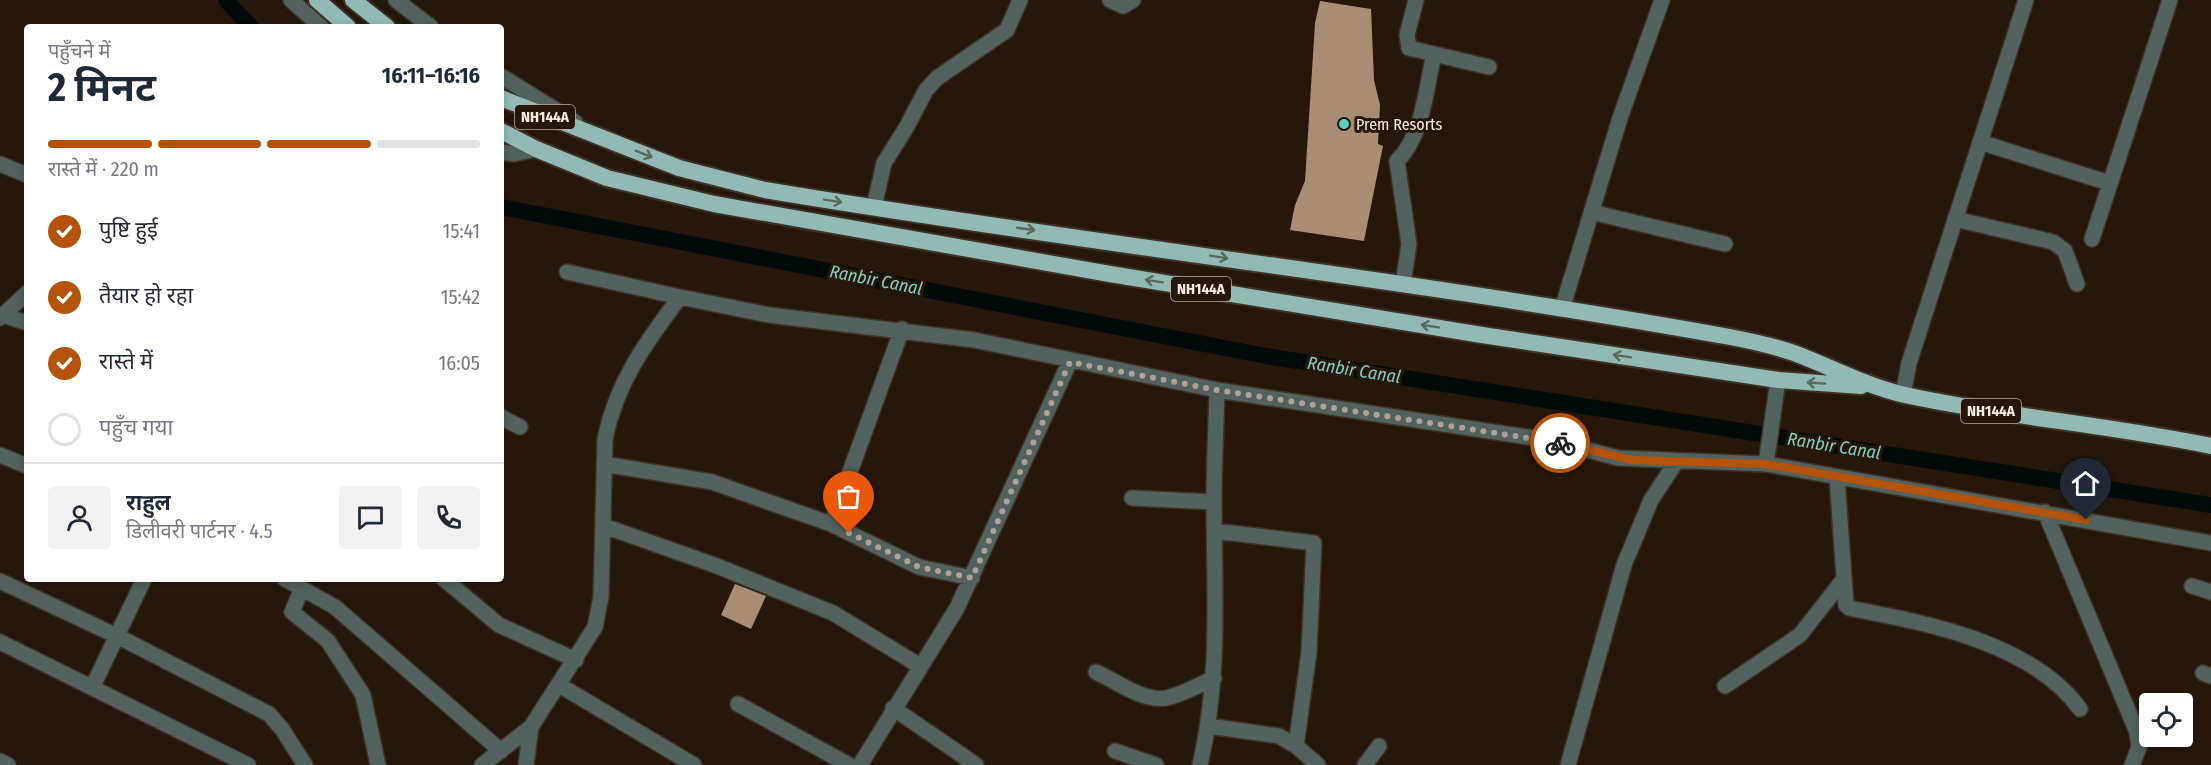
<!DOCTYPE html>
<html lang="hi">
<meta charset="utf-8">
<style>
:root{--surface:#fff;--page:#f2f2f3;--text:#1f2937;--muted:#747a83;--line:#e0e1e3;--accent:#b45309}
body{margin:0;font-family:"Fira Sans Condensed","Noto Sans Devanagari",sans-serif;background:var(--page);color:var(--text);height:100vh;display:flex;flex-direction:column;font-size:22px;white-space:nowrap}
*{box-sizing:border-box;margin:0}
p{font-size:20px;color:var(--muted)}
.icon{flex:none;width:33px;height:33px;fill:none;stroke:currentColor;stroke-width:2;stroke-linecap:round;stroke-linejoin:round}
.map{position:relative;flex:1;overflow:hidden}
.drawer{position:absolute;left:24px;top:24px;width:480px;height:558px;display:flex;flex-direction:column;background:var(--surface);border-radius:6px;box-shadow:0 3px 9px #0003}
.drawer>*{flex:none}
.buttons{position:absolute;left:2139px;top:693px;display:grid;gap:12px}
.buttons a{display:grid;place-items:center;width:54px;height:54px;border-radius:6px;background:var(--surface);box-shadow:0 3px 9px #0003;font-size:30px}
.pin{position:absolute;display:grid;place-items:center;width:51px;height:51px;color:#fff;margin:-62px -26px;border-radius:50% 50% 50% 0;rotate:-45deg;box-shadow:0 0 6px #0007}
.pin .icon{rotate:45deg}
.courier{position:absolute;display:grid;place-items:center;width:60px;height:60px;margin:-30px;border:4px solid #b45309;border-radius:50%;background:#fff;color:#222;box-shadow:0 2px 8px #0007}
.summary em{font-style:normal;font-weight:700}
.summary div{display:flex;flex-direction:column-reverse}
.summary{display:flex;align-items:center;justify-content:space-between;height:102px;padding:0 24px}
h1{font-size:39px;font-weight:700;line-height:45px}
.bar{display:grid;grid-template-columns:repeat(4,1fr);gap:9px 6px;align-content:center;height:72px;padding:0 24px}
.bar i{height:8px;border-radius:4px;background:var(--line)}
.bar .current{background:var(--accent)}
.bar p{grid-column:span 4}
.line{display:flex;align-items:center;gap:15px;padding:0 24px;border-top:2px solid var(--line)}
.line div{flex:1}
.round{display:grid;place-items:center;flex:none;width:63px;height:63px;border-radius:6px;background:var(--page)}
ol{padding:0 24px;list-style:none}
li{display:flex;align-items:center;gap:18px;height:66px}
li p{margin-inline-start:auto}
li .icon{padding:6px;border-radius:50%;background:var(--accent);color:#fff;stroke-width:4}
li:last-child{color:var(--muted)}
li i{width:33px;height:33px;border:3px solid var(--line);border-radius:50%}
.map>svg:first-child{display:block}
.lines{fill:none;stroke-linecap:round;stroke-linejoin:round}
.canal{stroke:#000b09;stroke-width:16}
.building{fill:#a98c74}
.minor-casing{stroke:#3f3124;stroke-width:18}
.tertiary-casing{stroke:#3f3124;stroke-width:18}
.trunk-casing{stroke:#3f3124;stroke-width:20}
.minor{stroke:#51625f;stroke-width:15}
.tertiary{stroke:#51625f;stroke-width:15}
.trunk{stroke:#90bab3;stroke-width:16}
.oneway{stroke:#5b685e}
.done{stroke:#aea298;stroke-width:6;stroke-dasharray:0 10.8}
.route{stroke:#b45309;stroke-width:8}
.poi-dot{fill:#58cec0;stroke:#26170a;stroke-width:2}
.labels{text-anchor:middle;stroke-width:6;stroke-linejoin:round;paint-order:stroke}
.shield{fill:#26170a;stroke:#b9ada3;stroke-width:1.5}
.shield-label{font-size:15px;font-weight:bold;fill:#f8ede5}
.poi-label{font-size:16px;fill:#f8ede5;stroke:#26170a;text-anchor:start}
.water-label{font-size:18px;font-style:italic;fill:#82d0c5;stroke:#26170a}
</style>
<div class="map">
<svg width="2211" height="765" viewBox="0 0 2211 765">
<rect width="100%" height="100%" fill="#26170a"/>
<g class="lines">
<path class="canal" d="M226,0l25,27
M501,207l765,149 945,149"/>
</g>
<path class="building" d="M1320,1l51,8 3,71 6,25 -2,39 5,2 -19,95 -74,-11 5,-25 10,-24 10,-158z
M735,584l31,12 -15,33 -30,-14z"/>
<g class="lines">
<g class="minor-casing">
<path id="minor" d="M1110,0l13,6 10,-6
M1416,0l-9,35 2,13 80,19
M1980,142l129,41
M0,164l27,11
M874,207l10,-44 22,-35 20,-38 11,-12 70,-48 13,-30
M1591,212l134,32
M1955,219l98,23 12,9 12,33
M2092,239l78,-239
M567,272l113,25
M1403,284l6,-40 -12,-83c26,-25 29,-73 37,-107
M1562,309l58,-191 42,-118
M3,315l24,8
M0,318l27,-25
M902,329l-71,195 88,43 53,11
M501,417l19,10
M0,455l27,11
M604,464l108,18 119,42
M1766,464l12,-84
M1837,478l9,127 3,3c77,15 182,34 231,101
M1132,498l82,4
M2045,512l92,220 2,15 -7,18
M604,526l113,40 116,47 87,53
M1215,531l99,12 -5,109 -13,94
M285,579l50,28 166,144
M444,579l55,46 77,35
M0,581l117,55 152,78 13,15 23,36
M2192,586l19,6
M302,588l-10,24 36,29 35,54 15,70
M0,642l248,123
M1096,672c20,9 47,30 70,26 16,-3 33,-13 48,-20
M2203,673l8,3
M559,685l135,80
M1725,686l75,-51 43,-55
M92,688l52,-109
M738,704l111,61
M893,708l83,57
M1209,726l70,10 17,10 22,19
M1115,751l41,14
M0,761l8,4
M482,765l49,-38 64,-100 6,-30 4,-158c11,-56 41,-97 75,-142l89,18 205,25 243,50 337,51 64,17 148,6 445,79
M526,765l5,-38
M860,765l97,-157 113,-247
M1200,765c21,-91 14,-173 14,-265 0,-36 2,-73 3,-110
M1365,765l14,-19
M1568,765l56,-200 27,-65 25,-38"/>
</g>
<g class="tertiary-casing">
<path id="tertiary" d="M291,0l30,27
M396,0l35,27
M501,76l74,46
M501,152l13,2 22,-5
M1903,395l6,-32 117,-363"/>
</g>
<g class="trunk-casing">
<path id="trunk" d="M317,0l31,27
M353,0l34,27
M501,98l178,70 86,22c321,54 644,89 965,147 21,4 43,9 64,16 37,14 72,33 111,42 101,22 205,30 306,51
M501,131l35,18 71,29 107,26 396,70 372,61 296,45 83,6"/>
</g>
<use href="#minor" class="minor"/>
<use href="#tertiary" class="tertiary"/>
<use href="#trunk" class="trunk"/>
</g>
<defs><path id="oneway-shaft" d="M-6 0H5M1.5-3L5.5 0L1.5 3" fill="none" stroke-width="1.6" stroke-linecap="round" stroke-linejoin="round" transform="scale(1.5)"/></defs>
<g class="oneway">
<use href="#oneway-shaft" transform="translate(644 154) rotate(22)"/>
<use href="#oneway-shaft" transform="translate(833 201) rotate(9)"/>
<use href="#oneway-shaft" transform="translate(1026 229) rotate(8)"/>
<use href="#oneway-shaft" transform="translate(1219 257) rotate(9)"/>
<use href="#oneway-shaft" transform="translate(1154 281) rotate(-171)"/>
<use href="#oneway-shaft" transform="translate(1430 326) rotate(-171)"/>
<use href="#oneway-shaft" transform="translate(1622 356) rotate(-171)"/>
<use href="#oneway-shaft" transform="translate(1816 383) rotate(-176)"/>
</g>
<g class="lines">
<path class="done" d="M849,533l70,34 53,11 98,-216 147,28 343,53"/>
<path class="route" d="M1560,443l72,17 134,4 320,56"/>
</g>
<circle class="poi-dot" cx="1344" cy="124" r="6"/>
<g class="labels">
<g class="shield">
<rect x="515" y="105" width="60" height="24" rx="4.5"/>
<rect x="1171" y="277" width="60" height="24" rx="4.5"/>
<rect x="1961" y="399" width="60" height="24" rx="4.5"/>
</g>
<g class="shield-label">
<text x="545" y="122">NH144A</text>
<text x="1201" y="294">NH144A</text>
<text x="1991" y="416">NH144A</text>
</g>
<g class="poi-label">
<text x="1356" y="130">Prem Resorts</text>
</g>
<g class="water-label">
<text transform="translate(876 280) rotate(11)" y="6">Ranbir Canal</text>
<text transform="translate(1354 370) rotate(9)" y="6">Ranbir Canal</text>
<text transform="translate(1834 446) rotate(9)" y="6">Ranbir Canal</text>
</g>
</g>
</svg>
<div class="buttons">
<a><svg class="icon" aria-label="locate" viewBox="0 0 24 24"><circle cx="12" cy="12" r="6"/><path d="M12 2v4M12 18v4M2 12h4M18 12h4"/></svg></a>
</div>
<div class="pin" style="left:849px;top:533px;background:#ea580c"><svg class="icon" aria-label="bag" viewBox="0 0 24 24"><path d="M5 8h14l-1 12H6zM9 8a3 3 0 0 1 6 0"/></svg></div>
<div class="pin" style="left:2086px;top:520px;background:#1f2937"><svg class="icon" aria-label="home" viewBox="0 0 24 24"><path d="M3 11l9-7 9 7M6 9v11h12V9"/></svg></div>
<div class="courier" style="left:1560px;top:443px"><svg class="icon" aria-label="bike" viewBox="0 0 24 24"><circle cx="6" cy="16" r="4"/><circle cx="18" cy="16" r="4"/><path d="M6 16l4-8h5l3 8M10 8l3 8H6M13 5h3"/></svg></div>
<section class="drawer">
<div class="summary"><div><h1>2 मिनट</h1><p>पहुँचने में</p></div><em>16:11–16:16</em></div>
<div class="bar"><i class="current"></i><i class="current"></i><i class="current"></i><i></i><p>रास्ते में · 220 m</p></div>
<ol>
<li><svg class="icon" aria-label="check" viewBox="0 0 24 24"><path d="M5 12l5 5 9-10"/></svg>पुष्टि हुई<p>15:41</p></li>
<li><svg class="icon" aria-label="check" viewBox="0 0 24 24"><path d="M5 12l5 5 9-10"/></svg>तैयार हो रहा<p>15:42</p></li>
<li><svg class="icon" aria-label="check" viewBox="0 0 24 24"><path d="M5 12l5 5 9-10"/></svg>रास्ते में<p>16:05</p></li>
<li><i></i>पहुँच गया</li>
</ol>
<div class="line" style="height:108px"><a class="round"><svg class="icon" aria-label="person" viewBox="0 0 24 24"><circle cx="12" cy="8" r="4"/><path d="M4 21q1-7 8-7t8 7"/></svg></a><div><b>राहुल</b><p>डिलीवरी पार्टनर · 4.5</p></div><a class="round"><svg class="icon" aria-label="chat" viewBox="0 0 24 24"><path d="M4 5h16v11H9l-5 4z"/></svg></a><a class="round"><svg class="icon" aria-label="phone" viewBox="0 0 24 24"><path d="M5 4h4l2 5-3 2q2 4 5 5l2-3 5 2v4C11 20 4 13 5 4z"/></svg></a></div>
</section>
</div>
